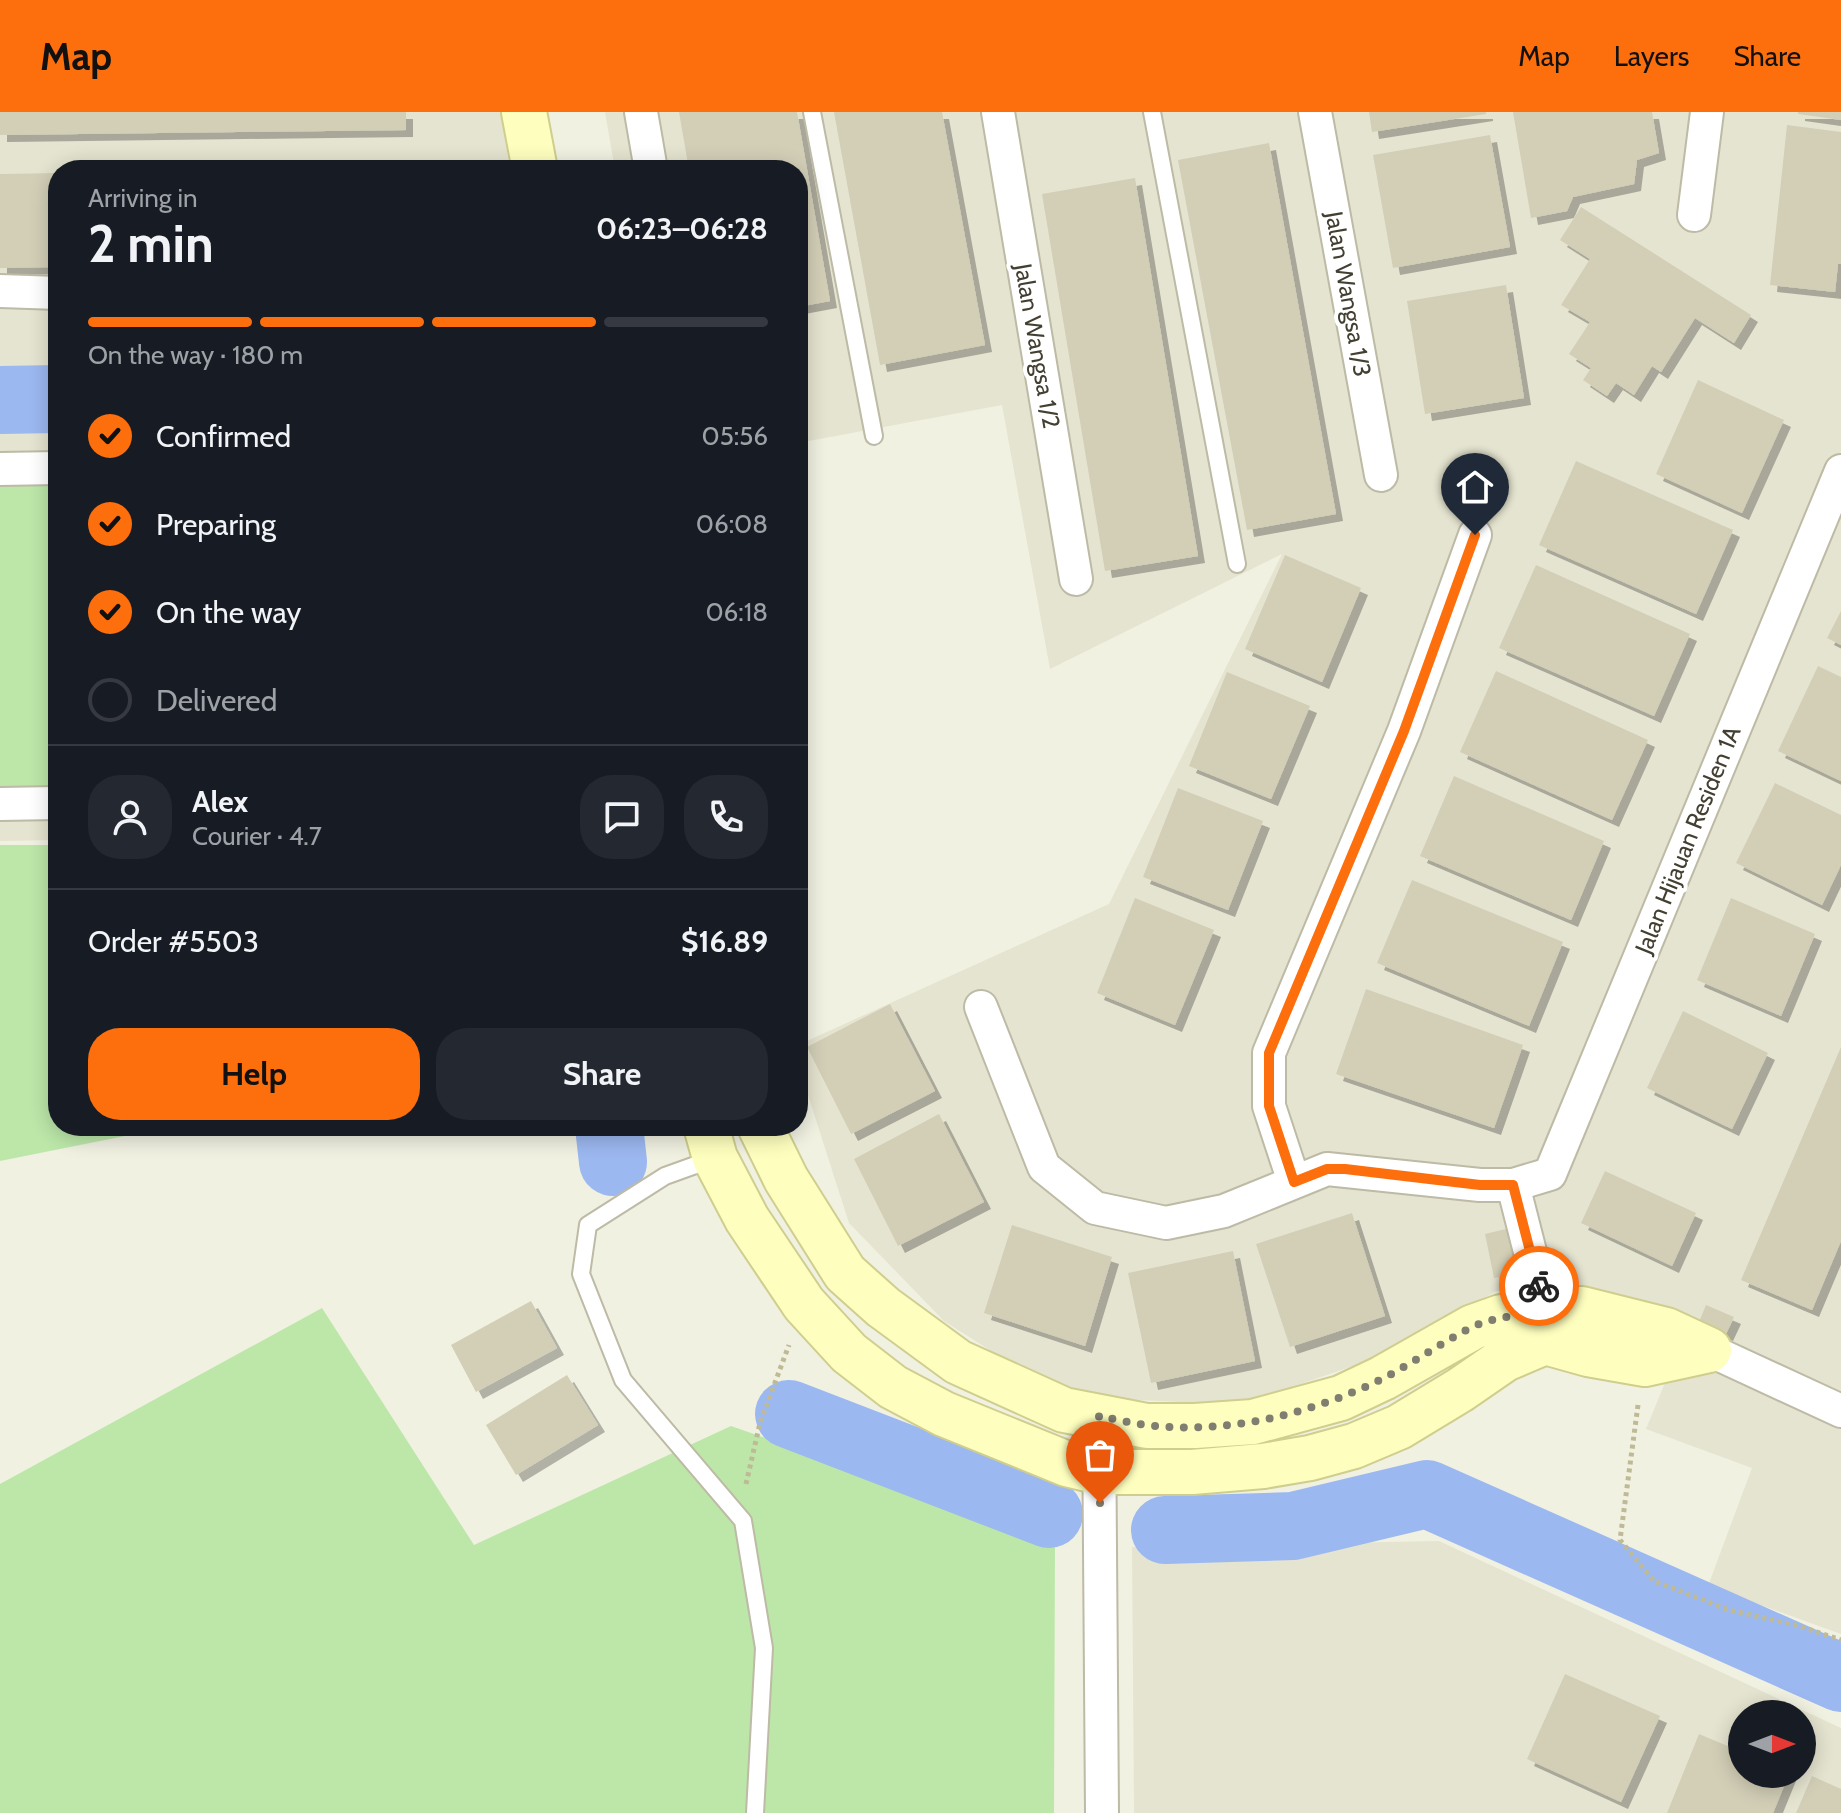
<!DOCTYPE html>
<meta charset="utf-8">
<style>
:root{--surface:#171b24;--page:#242831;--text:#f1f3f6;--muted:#9ea1a6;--line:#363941;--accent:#fd6e0d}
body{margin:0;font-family:Cabin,sans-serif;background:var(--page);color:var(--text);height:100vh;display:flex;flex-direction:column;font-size:30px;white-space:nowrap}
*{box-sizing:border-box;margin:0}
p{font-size:26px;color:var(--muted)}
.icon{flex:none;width:44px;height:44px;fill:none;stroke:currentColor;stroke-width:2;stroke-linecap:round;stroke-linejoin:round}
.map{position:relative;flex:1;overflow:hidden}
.side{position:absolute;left:48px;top:48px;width:760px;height:976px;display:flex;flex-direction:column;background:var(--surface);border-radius:32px;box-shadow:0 4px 20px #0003}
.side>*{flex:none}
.needle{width:52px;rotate:90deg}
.controls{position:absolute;left:1728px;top:1588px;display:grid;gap:16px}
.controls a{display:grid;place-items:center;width:88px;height:88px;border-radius:50%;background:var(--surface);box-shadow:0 4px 20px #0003;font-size:40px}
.pin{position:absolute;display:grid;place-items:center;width:68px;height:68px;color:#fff;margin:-82px -34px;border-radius:50% 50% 50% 0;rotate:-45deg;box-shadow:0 0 8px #0007}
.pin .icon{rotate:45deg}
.courier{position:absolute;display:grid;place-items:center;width:80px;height:80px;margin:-40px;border:6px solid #fd6e0d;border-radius:50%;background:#fff;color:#222;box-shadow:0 2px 10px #0007}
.headline em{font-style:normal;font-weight:700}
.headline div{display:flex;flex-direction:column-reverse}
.headline{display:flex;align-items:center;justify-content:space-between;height:136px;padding:0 40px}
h1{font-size:52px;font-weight:700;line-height:60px}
.bar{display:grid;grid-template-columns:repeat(4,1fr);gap:12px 8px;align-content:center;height:96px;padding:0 40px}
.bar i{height:10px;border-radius:6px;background:var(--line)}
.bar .on{background:var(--accent)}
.bar p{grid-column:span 4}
.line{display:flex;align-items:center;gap:20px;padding:0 40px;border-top:2px solid var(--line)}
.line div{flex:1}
.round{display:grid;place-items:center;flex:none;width:84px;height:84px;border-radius:32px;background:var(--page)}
ol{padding:0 40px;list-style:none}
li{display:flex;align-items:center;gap:24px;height:88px}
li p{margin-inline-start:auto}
li .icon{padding:8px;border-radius:50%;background:var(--accent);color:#111;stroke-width:4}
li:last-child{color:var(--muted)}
li i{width:44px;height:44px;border:4px solid var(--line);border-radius:50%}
.button{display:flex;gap:16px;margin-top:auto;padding:16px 40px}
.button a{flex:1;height:92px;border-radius:32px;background:var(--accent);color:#111;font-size:32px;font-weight:700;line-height:92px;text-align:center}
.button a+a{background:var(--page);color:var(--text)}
header{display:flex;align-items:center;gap:48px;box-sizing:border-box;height:112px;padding:0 40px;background:var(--accent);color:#111}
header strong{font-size:38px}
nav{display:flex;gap:44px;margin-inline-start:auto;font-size:28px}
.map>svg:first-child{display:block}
.residential{fill:#e5e4d0;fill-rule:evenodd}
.green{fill:#bce7a9}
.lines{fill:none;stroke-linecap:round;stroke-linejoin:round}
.river{stroke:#9cb8f0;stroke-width:68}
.building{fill:#d3cfb7;filter:url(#shadow)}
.lane-casing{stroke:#bdbaa5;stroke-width:20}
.street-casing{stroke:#bdbaa5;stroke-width:36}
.secondary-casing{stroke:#cfce8e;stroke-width:48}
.path{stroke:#bfba96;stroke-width:5;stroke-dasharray:4 4;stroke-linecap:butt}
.lane{stroke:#fff;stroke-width:16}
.street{stroke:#fff;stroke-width:32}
.secondary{stroke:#feffbe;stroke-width:44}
.done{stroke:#807e70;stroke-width:8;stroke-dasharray:0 14.4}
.route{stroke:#fd6e0d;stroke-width:10}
.labels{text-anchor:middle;stroke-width:8;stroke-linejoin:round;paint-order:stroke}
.street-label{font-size:24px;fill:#434032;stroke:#fff}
</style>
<header>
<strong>Map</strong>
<nav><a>Map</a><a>Layers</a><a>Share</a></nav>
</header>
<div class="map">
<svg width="1841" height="1701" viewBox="0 0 1841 1701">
<defs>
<filter id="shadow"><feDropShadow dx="7" dy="7" stdDeviation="0" flood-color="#0004"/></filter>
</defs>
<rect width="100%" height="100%" fill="#f1f1e2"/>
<path class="residential" d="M0,0h501l9,58h-452v670l-58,1z
M605,0h1236v1522l-133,-48 44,-118 -106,-39 41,-100 -148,-42 -43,4 -108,63 -149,51 -177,-9 -118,-75 -95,-98 -51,-159v-19l311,-141 173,-350 -232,115 -48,-264 -204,38v-273h-183z
M1439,1429l402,187v85h-707l-2,-266zM1742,1602h60v60h-60z"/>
<path class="green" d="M58,369v309l-58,1v-309z
M0,733h58v281h117l-175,35z
M322,1196l152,237 257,-119 324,112 -1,275h-1054v-329z"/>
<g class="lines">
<path class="river" d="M0,288l58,-1
M609,1014l4,36
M789,1302l260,100
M1165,1418l128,-4 134,-32 414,184"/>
</g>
<path class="building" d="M0,0h406v18l-406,5z
M679,0h118l33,189 -32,6v-137h-109z
M834,0h108l43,233 -105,20z
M1369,0h117v2l-114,18z
M1513,0h139l7,41 -22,7 -3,24 -61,13 -6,14 -36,7z
M1798,0h43v8l-43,-6z
M1787,13l54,7v132h-3l-3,28 -65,-7z
M1490,23l20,112 -117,21 -20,-113z
M1269,31l67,371 -89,16 -69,-370z
M58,61v94l-58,1v-94z
M1135,66l63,378 -93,15 -63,-377z
M1581,95l170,108 -17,28 -39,-25 -34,54 -9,-6 -18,29 -18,-12 -9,13 -24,-16 8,-12 -22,-14 21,-32 -29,-17 29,-46 -30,-19z
M1506,173l18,113 -99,16 -18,-113z
M1698,268l86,40 -42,93 -86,-39z
M1576,349l157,69 -37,84 -157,-69z
M1285,443l76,33 -39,94 -77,-33z
M1536,453l154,69 -36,82 -155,-68z
M1841,499v34l-14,-7z
M1818,554l23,11v104l-63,-30z
M1496,559l152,69 -36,80 -152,-68z
M1227,560l83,34 -39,93 -82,-33z
M1454,664l150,65 -33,79 -151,-64z
M1775,671l66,32v50l-19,40 -86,-42z
M1178,676l85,33 -35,89 -85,-33z
M1412,768l151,62 -34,84 -152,-63z
M1135,786l79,32 -39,95 -78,-32z
M1731,786l84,36 -34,82 -84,-36z
M1366,877l157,56 -29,83 -158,-54z
M890,892l45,87 -84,43 -44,-87z
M1683,899l85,42 -36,76 -85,-41z
M1841,935v194l-29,69 -71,-30z
M939,1002l45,88 -86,44 -44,-87z
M1605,1059l91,42 -24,53 -91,-43z
M1352,1101l33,103 -95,31 -34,-103z
M1012,1113l100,32 -27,89 -101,-33z
M1510,1116l10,45 -26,5 -9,-44z
M1233,1139l22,110 -104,22 -23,-110z
M531,1189l26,47 -81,44 -25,-47z
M1706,1193l28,12 -8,17 -27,-12z
M567,1263l31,50 -82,50 -30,-50z
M1565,1562l95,42 -39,86 -94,-43z
M1699,1622l43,18v22h47l-16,39h-106z
M1812,1664l29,13v24h-45z"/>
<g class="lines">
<g class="lane-casing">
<path id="lane" d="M812,0l62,324
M1152,0l85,452
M715,1046l-50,18 -77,49 -7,49 42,106 120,141 21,127 -9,165"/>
</g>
<g class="street-casing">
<path id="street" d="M641,0l10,58
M998,0l78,467
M1315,0l66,363
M1694,103l13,-103
M0,179l58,2
M0,357l58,-1
M0,692l58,-1
M981,895l63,160 51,41 71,15 58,-12 103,-42 153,16h33l37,-11 291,-703
M1294,1070l-25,-76v-53l135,-322 71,-196
M1513,1073l26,102 6,47
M1709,1238l132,61
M1099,1304l3,397"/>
</g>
<g class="secondary-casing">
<path id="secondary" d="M524,0l11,58
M706,1014l9,32 32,61 57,85 45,49 44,34 51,27 123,50 33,8h92l71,-6 47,-8 44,-12 45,-19 61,-37 45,-31 40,-17 43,12 57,10 64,-14
M760,1014l26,53 59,94 38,34 75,55 106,48 83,16h48l58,-4 88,-24 42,-20 90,-51 28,-10 42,-5 39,-3 84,21 43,20"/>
</g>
<path class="path" d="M1638,1293l-18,135 34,41 75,29 70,16 42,14
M746,1372l14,-61 29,-78"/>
<use href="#lane" class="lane"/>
<use href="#street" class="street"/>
<use href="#secondary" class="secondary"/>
</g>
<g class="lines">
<path class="done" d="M1100,1391l-1,-87c15,3 31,7 47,9 80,10 165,-11 236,-46 31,-16 59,-36 90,-52 22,-10 47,-12 71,-15l-4,-26"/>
<path class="route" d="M1475,423l-71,196 -135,322v53l25,76 33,-13h18l135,16h33l26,101"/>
</g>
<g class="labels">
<g class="street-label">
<text transform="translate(1348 182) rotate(80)" y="8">Jalan Wangsa 1/3</text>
<text transform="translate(1037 234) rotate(80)" y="8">Jalan Wangsa 1/2</text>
<text transform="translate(1688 728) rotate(-68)" y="8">Jalan Hijauan Residen 1A</text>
</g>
</g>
</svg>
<div class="controls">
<a><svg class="needle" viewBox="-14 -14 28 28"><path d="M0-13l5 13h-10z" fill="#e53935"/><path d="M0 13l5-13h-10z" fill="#9ea1a6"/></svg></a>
</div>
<div class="pin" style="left:1100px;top:1391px;background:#ea580c"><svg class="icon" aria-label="bag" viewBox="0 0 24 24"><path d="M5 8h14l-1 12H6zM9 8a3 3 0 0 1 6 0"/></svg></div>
<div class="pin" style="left:1475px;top:423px;background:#1f2937"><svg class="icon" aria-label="home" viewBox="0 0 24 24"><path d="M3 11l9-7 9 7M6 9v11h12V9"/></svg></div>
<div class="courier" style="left:1539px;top:1174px"><svg class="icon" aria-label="bike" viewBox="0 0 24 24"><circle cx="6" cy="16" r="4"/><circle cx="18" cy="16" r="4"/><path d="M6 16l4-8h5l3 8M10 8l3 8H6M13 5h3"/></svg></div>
<section class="side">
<div class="headline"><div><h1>2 min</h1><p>Arriving in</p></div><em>06:23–06:28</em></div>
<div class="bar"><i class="on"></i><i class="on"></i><i class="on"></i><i></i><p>On the way · 180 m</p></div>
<ol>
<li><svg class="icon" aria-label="check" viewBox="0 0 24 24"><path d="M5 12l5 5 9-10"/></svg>Confirmed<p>05:56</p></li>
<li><svg class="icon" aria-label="check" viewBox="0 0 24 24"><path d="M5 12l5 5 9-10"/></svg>Preparing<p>06:08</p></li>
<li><svg class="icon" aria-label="check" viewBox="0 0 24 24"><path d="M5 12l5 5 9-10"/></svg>On the way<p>06:18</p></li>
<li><i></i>Delivered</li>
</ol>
<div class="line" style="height:144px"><a class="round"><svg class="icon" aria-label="person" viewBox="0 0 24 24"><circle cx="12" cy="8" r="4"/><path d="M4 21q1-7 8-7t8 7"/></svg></a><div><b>Alex</b><p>Courier · 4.7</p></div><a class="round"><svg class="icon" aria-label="chat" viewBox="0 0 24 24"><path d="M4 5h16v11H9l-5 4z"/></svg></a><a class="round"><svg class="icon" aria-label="phone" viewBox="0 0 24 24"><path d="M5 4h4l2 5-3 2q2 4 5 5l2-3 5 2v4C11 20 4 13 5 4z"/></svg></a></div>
<div class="line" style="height:104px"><div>Order #5503</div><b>$16.89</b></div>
<div class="button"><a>Help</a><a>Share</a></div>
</section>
</div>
